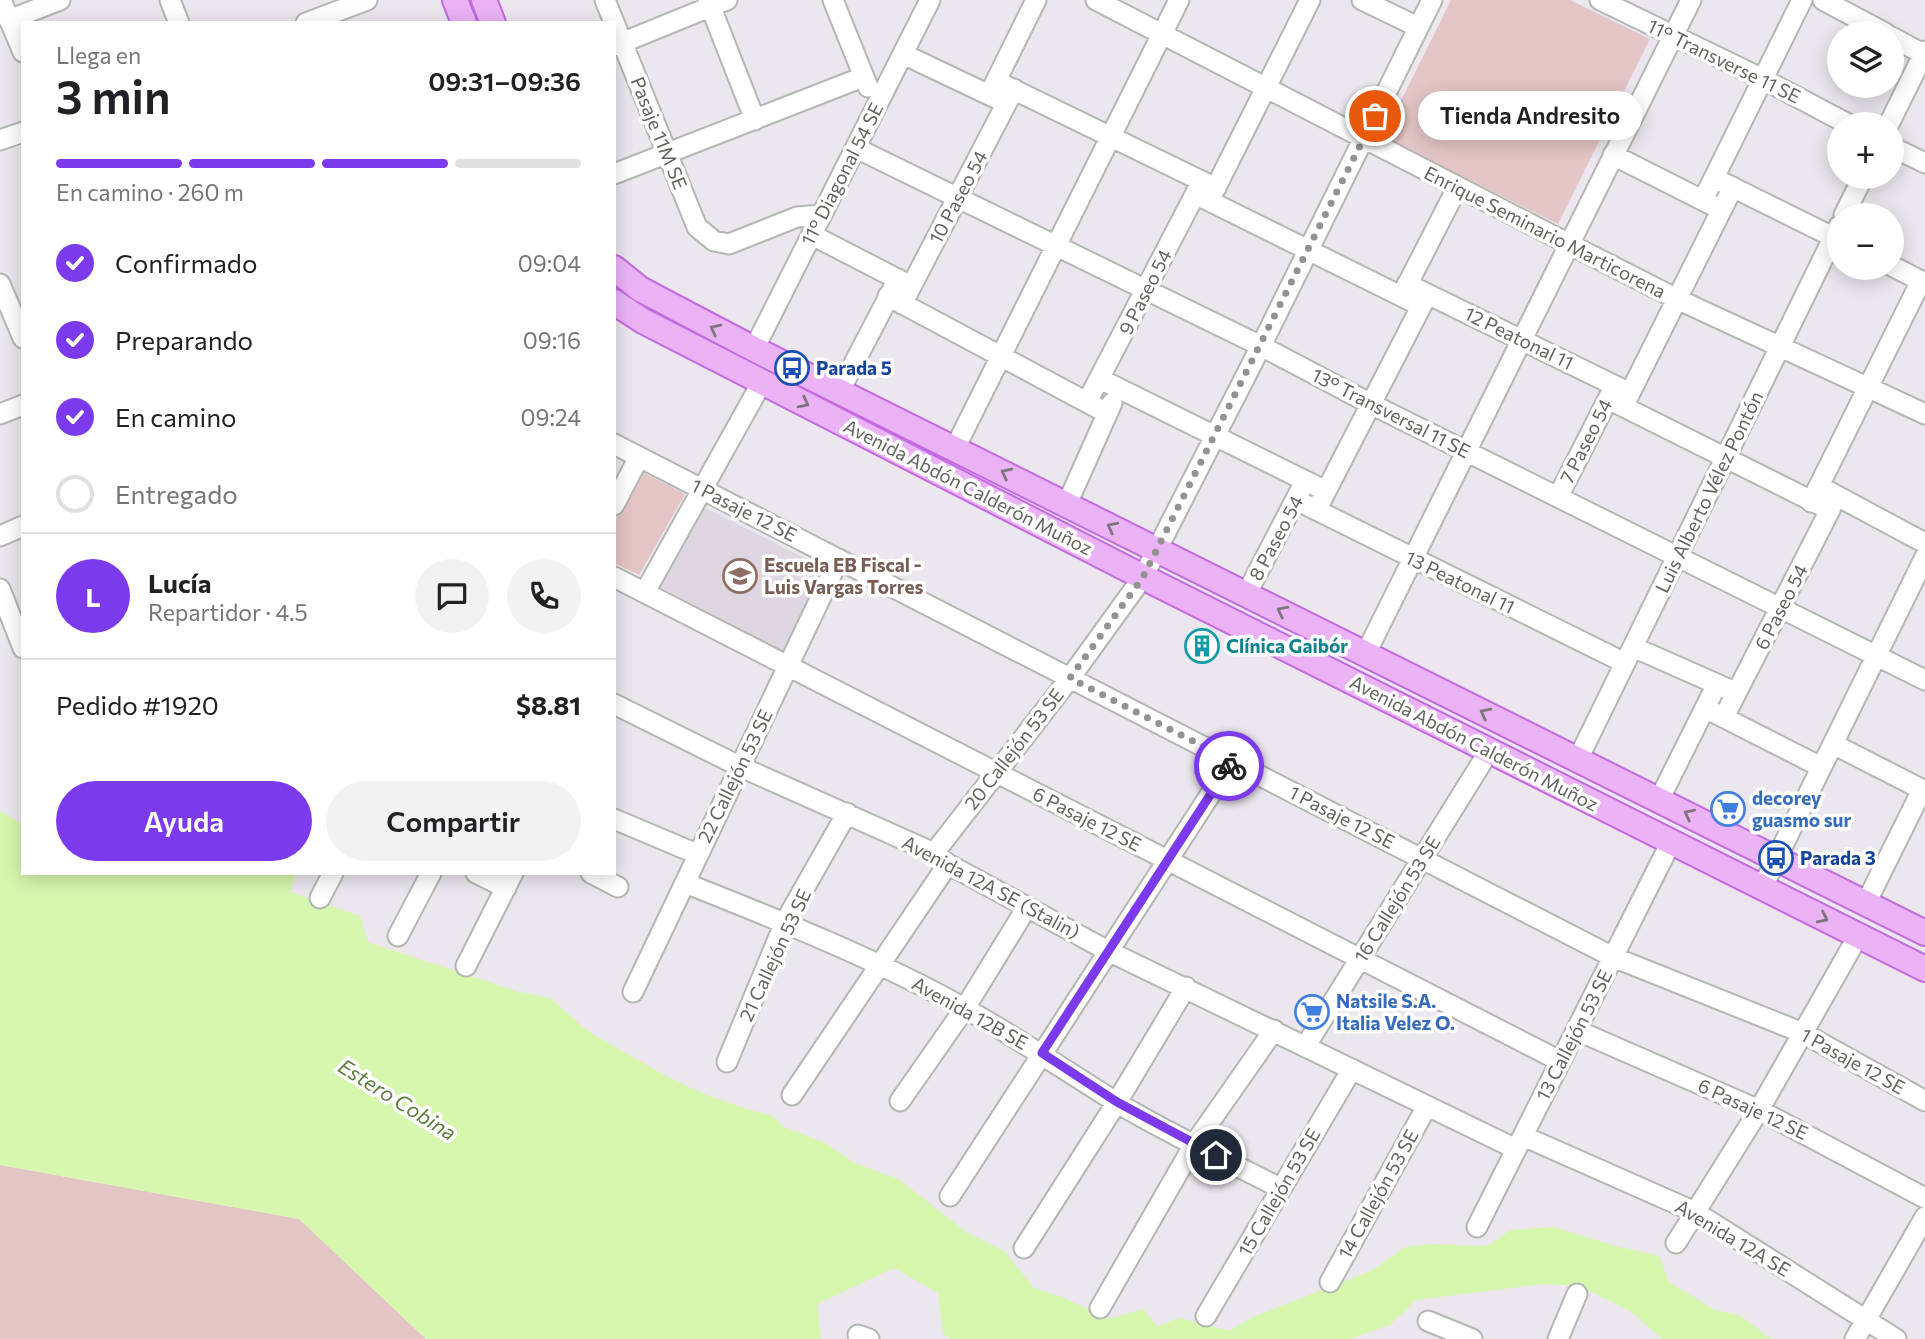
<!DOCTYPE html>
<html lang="es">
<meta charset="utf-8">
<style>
:root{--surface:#fff;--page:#f2f2f2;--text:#202124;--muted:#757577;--line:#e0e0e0;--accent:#7c3aed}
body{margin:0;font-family:Commissioner,sans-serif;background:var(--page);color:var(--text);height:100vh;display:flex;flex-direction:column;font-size:26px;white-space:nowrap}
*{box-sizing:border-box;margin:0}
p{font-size:23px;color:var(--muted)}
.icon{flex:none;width:38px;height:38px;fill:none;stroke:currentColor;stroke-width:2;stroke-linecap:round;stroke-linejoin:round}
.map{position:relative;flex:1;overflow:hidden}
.side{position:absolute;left:21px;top:21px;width:595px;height:854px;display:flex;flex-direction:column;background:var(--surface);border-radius:0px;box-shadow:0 4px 18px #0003}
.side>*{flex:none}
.controls{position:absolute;left:1827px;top:21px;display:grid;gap:14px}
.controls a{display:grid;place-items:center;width:77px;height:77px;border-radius:50%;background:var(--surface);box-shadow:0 4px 18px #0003;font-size:35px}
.pin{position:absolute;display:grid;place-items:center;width:60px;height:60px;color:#fff;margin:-30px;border:4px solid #fff;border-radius:50%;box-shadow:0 2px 7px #0007}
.courier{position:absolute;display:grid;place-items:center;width:70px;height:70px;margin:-35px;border:5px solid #7c3aed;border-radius:50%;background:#fff;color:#222;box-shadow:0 2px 9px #0007}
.bubble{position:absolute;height:49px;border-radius:24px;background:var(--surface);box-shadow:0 4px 18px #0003;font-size:23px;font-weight:600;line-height:49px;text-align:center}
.head em{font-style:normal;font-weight:600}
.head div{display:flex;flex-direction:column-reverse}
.head{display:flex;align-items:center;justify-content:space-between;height:119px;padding:0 35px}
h1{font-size:46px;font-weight:600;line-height:52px}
.bar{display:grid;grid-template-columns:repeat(4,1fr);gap:10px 7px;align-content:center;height:84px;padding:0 35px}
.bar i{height:9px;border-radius:5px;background:var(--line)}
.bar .on{background:var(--accent)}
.bar p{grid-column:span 4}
.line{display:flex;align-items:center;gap:18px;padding:0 35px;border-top:2px solid var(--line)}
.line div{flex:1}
.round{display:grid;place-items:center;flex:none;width:74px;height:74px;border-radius:37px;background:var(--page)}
ol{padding:0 35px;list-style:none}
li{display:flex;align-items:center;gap:21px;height:77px}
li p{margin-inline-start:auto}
li .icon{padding:7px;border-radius:50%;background:var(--accent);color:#fff;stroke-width:4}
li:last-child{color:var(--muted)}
li i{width:38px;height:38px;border:4px solid var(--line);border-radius:50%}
.action{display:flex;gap:14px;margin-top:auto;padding:14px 35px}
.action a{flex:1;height:80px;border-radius:42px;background:var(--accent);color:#fff;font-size:28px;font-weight:600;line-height:80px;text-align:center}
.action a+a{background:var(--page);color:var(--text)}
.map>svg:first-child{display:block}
.education{fill:#ded7e1}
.green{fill:#e3c5c5}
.water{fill:#d7f6ae}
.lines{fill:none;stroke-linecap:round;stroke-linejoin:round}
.minor-casing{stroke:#b3b7b1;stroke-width:23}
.major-casing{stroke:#c16be2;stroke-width:28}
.minor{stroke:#fff;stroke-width:19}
.major{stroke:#ebb3f6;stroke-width:24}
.oneway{stroke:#7d757c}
.done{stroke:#929290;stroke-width:7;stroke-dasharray:0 12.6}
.route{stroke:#7c3aed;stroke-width:9}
.labels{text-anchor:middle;stroke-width:7;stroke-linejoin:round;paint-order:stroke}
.street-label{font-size:19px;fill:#61655e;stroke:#fff}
.transit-label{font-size:19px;font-weight:bold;fill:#164399;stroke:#fff;text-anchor:start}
.education-label{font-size:19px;font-weight:bold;fill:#785e54;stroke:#fff;text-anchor:start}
.culture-label{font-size:19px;font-weight:bold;fill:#0d838f;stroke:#fff;text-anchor:start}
.shop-label{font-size:19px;font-weight:bold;fill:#366cbe;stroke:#fff;text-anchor:start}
.water-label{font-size:21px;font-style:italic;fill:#5c7d3c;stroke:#fff}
</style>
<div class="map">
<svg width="1925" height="1339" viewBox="0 0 1925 1339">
<rect width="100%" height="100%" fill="#ece6ee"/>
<path class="education" d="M702,506l120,61 -38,86 -127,-68z"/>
<path class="green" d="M1451,0h119l80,39 -92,185 -175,-87z
M642,472l43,22 -46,81 -25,-12v-40z
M0,1165l299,54 127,120h-426z"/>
<path class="water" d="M0,811l23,13v49h273l-6,19 70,24 8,26 151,50 31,6 39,34 77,44 36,17 45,16 26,7 11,11 41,16 30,20 45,17 66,52 38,19 30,37 28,9 47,22 34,-10 14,17 23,-8 49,13 26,-15 116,-45 34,-24 25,-3 57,2 24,-16 42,-3 63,19 43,10 10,26 46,28 26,6 30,23h-109l-32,-28 -51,-25 -35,-2 -128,16 -26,25 -40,14h-398l-9,-5 -5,-41 -44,-25 -77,36 4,35h-395l-127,-120 -299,-54z"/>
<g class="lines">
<g class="minor-casing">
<path id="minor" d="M1,0l22,52
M170,0l9,23
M605,0l92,227 17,14 15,3 68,-27 25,-2
M708,0l47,120
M833,0l35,87
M1096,0l473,244 108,55 248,115
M1362,0l56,27
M1600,0l163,79 85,45
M1823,0l62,33
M9,20l51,-20
M306,23l61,-23
M1892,37l31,17
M614,46l113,-46
M903,54l103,49
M996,81l220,107
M991,91l45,-91
M1889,124l36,-73
M0,140l23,-8
M1892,147l33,16
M856,148l405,198 110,58 554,276
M1613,155l99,50
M614,174l249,-97
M1724,183l115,57
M1195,194l226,112
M1211,197l99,-197
M1703,200l99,-200
M1844,215l19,-38
M812,235l95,49
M1892,266l33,17
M0,284l23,54
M1407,284l223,109
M1403,293l54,-105
M888,296l219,117
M902,304l112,-215
M754,349l176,-349
M1100,379l226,112
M840,390l58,-111
M1608,399l222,111
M1087,402l115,-221
M1624,405l109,-218
M0,414l23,-9
M614,444l999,513 190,76 122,68
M955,448l224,-448
M1824,489l101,54
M1558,497l55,-108
M1296,500l329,163
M1321,501l105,-204
M1811,502l110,-221
M1067,504l45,-101
M614,505l25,-48
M0,536l23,-10
M614,577l946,484
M0,589l23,59
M645,592l117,-210
M1247,593l54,-104
M1633,647l95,42
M1366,653l325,-653
M614,704l127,63 193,86 14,11 160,87 408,198
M1705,708l116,59
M1724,717l106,-207 5,-15
M1833,744l92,47
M1578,759l261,-533
M1659,800l58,-116
M614,819l83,35
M934,853l136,-175 73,-101 118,-231 171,-346
M476,873l30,15
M591,873l27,14
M685,883c96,38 191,76 281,126 52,29 100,62 150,93 52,32 110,58 164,86
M1762,888l163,-331
M320,898l13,-25
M1866,903l56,-113
M398,936l33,-63
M466,966l47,-93
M633,992l206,-433
M1576,1030l183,80 166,88
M1305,1047l184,-296
M727,1062l58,-140 62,-109
M792,1095l156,-231
M900,1101l65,-93 62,-101
M1523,1136l172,76 201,127
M950,1196l282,-435
M1477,1227l194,-385
M1676,1243l83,-133 99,-174
M1024,1248l93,-146 69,-115
M1330,1282l97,-176
M1100,1308l95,-165 79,-113
M1206,1316l146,-247
M1428,1321l44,18
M858,1335l11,4
M1558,1339l19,-45
M1855,1339l70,-122"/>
</g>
<g class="major-casing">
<path id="major" d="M455,0l9,23
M484,0l9,23
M614,268l26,21 114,60 1171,584
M614,302l29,19 500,256 782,392"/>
</g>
<use href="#minor" class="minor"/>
<use href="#major" class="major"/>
</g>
<defs><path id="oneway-chevron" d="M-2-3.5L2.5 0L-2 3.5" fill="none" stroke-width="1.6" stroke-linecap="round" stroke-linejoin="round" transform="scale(1.75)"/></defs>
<g class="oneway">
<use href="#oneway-chevron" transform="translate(715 329) rotate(-153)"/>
<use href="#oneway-chevron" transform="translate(804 403) rotate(27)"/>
<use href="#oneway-chevron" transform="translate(1006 473) rotate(-153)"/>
<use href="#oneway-chevron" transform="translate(1112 527) rotate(-153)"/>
<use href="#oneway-chevron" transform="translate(1282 611) rotate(-153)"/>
<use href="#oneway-chevron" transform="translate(1485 713) rotate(-153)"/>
<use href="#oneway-chevron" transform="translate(1689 814) rotate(-153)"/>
<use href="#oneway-chevron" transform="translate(1823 918) rotate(26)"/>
</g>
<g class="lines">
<path class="done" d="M1229,766l3,-5 -162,-83 73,-101 232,-461"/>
<path class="route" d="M1216,1155l-99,-53 -75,-49 187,-287"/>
</g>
<defs>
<g id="bus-ring" transform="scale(1.75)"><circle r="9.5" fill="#fff" stroke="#1a4fb4" stroke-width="1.5"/><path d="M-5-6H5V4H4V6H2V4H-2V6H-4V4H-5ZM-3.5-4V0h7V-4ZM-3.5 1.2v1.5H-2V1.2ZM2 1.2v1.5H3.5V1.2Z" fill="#1a4fb4"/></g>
<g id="school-ring" transform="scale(1.75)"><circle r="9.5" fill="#fff" stroke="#8d6e63" stroke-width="1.5"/><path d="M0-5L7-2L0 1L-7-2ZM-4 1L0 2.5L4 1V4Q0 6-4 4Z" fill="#8d6e63"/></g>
<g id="building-ring" transform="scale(1.75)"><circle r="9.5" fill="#fff" stroke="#0f9aa8" stroke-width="1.5"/><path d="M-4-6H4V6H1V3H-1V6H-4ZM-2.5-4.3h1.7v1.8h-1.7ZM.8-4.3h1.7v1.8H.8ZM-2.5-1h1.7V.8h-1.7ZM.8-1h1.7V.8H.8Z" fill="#0f9aa8"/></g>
<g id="supermarket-ring" transform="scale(1.75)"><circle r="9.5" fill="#fff" stroke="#3f7fe0" stroke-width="1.5"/><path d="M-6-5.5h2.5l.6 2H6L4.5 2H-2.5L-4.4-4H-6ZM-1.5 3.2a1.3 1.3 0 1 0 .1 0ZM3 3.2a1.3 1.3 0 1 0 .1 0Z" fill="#3f7fe0"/></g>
</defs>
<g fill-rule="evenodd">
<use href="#bus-ring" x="792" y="368"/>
<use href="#school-ring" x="740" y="576"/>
<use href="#building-ring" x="1202" y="646"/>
<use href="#supermarket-ring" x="1728" y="809"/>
<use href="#bus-ring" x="1776" y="858"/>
<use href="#supermarket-ring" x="1312" y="1012"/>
</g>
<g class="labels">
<g class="street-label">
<text transform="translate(1724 61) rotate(26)" y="7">11° Transverse 11 SE</text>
<text transform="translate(659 133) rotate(68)" y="7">Pasaje 11M SE</text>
<text transform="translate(842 174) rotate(-63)" y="7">11° Diagonal 54 SE</text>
<text transform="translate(958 197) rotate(-62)" y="7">10 Paseo 54</text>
<text transform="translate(1545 232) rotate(27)" y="7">Enrique Seminario Marticorena</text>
<text transform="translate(1145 292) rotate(-63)" y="7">9 Paseo 54</text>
<text transform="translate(1519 338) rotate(26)" y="7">12 Peatonal 11</text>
<text transform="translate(1391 413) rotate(27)" y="7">13° Transversal 11 SE</text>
<text transform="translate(1586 441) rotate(-63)" y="7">7 Paseo 54</text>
<text transform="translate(968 487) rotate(27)" y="7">Avenida Abdón Calderón Muñoz</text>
<text transform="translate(1709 492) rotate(-64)" y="7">Luis Alberto Vélez Pontón</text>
<text transform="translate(744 510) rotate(27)" y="7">1 Pasaje 12 SE</text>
<text transform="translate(1276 538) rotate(-62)" y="7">8 Paseo 54</text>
<text transform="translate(1460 582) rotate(26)" y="7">13 Peatonal 11</text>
<text transform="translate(1781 607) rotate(-63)" y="7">6 Paseo 54</text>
<text transform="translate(1474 743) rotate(27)" y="7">Avenida Abdón Calderón Muñoz</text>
<text transform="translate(1014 749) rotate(-52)" y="7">20 Callejón 53 SE</text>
<text transform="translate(735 776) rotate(-64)" y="7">22 Callejón 53 SE</text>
<text transform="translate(1342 817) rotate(27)" y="7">1 Pasaje 12 SE</text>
<text transform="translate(1087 819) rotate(27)" y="7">6 Pasaje 12 SE</text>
<text transform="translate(991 887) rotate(28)" y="7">Avenida 12A SE (Stalin)</text>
<text transform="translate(1397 899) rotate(-58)" y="7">16 Callejón 53 SE</text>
<text transform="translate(775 955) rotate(-65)" y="7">21 Callejón 53 SE</text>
<text transform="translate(970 1013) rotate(29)" y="7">Avenida 12B SE</text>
<text transform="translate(1574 1035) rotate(-63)" y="7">13 Callejón 53 SE</text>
<text transform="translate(1853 1061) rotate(29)" y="7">1 Pasaje 12 SE</text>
<text transform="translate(1753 1109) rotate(25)" y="7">6 Pasaje 12 SE</text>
<text transform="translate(1279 1192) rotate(-60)" y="7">15 Callejón 53 SE</text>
<text transform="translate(1378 1194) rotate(-61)" y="7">14 Callejón 53 SE</text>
<text transform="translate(1733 1238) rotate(31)" y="7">Avenida 12A SE</text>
</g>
<g class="transit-label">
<text x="816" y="375">Parada 5</text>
<text x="1800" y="865">Parada 3</text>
</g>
<g class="education-label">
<text x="764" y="572">Escuela EB Fiscal -<tspan x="764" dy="22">Luis Vargas Torres</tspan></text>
</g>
<g class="culture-label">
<text x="1226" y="653">Clínica Gaibór</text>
</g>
<g class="shop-label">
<text x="1752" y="805">decorey<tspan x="1752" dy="22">guasmo sur</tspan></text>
<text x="1336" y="1008">Natsile S.A.<tspan x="1336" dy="22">Italia Velez O.</tspan></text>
</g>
<g class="water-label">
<text transform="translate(397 1100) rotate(32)" y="7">Estero Cobina</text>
</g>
</g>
</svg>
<div class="controls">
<a><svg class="icon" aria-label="layers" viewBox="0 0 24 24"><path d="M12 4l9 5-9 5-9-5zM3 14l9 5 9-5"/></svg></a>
<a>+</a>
<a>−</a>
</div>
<div class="pin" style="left:1375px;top:116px;background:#ea580c"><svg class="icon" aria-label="bag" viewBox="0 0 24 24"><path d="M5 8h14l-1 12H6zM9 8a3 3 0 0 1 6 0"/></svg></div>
<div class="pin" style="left:1216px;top:1155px;background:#1f2937"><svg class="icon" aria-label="home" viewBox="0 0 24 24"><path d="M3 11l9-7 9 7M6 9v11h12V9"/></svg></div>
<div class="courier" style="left:1229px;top:766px"><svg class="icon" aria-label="bike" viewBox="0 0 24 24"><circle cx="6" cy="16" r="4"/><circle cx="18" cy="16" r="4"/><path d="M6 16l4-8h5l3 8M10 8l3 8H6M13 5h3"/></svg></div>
<div class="bubble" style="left:1418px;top:91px;width:224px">Tienda Andresito</div>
<section class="side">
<div class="head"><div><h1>3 min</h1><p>Llega en</p></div><em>09:31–09:36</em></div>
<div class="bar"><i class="on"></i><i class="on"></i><i class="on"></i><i></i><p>En camino · 260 m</p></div>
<ol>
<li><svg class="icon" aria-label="check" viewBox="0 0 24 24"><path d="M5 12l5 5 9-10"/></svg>Confirmado<p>09:04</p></li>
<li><svg class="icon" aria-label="check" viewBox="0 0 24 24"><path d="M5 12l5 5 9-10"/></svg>Preparando<p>09:16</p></li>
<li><svg class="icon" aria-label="check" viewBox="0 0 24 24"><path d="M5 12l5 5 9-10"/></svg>En camino<p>09:24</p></li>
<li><i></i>Entregado</li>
</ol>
<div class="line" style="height:126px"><b class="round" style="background:var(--accent);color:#fff">L</b><div><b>Lucía</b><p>Repartidor · 4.5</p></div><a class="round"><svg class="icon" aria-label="chat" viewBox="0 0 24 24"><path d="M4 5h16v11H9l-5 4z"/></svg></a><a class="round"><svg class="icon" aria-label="phone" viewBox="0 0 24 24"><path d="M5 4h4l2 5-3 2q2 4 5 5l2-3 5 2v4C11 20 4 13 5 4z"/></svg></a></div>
<div class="line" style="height:91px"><div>Pedido #1920</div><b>$8.81</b></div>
<div class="action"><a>Ayuda</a><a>Compartir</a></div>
</section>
</div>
